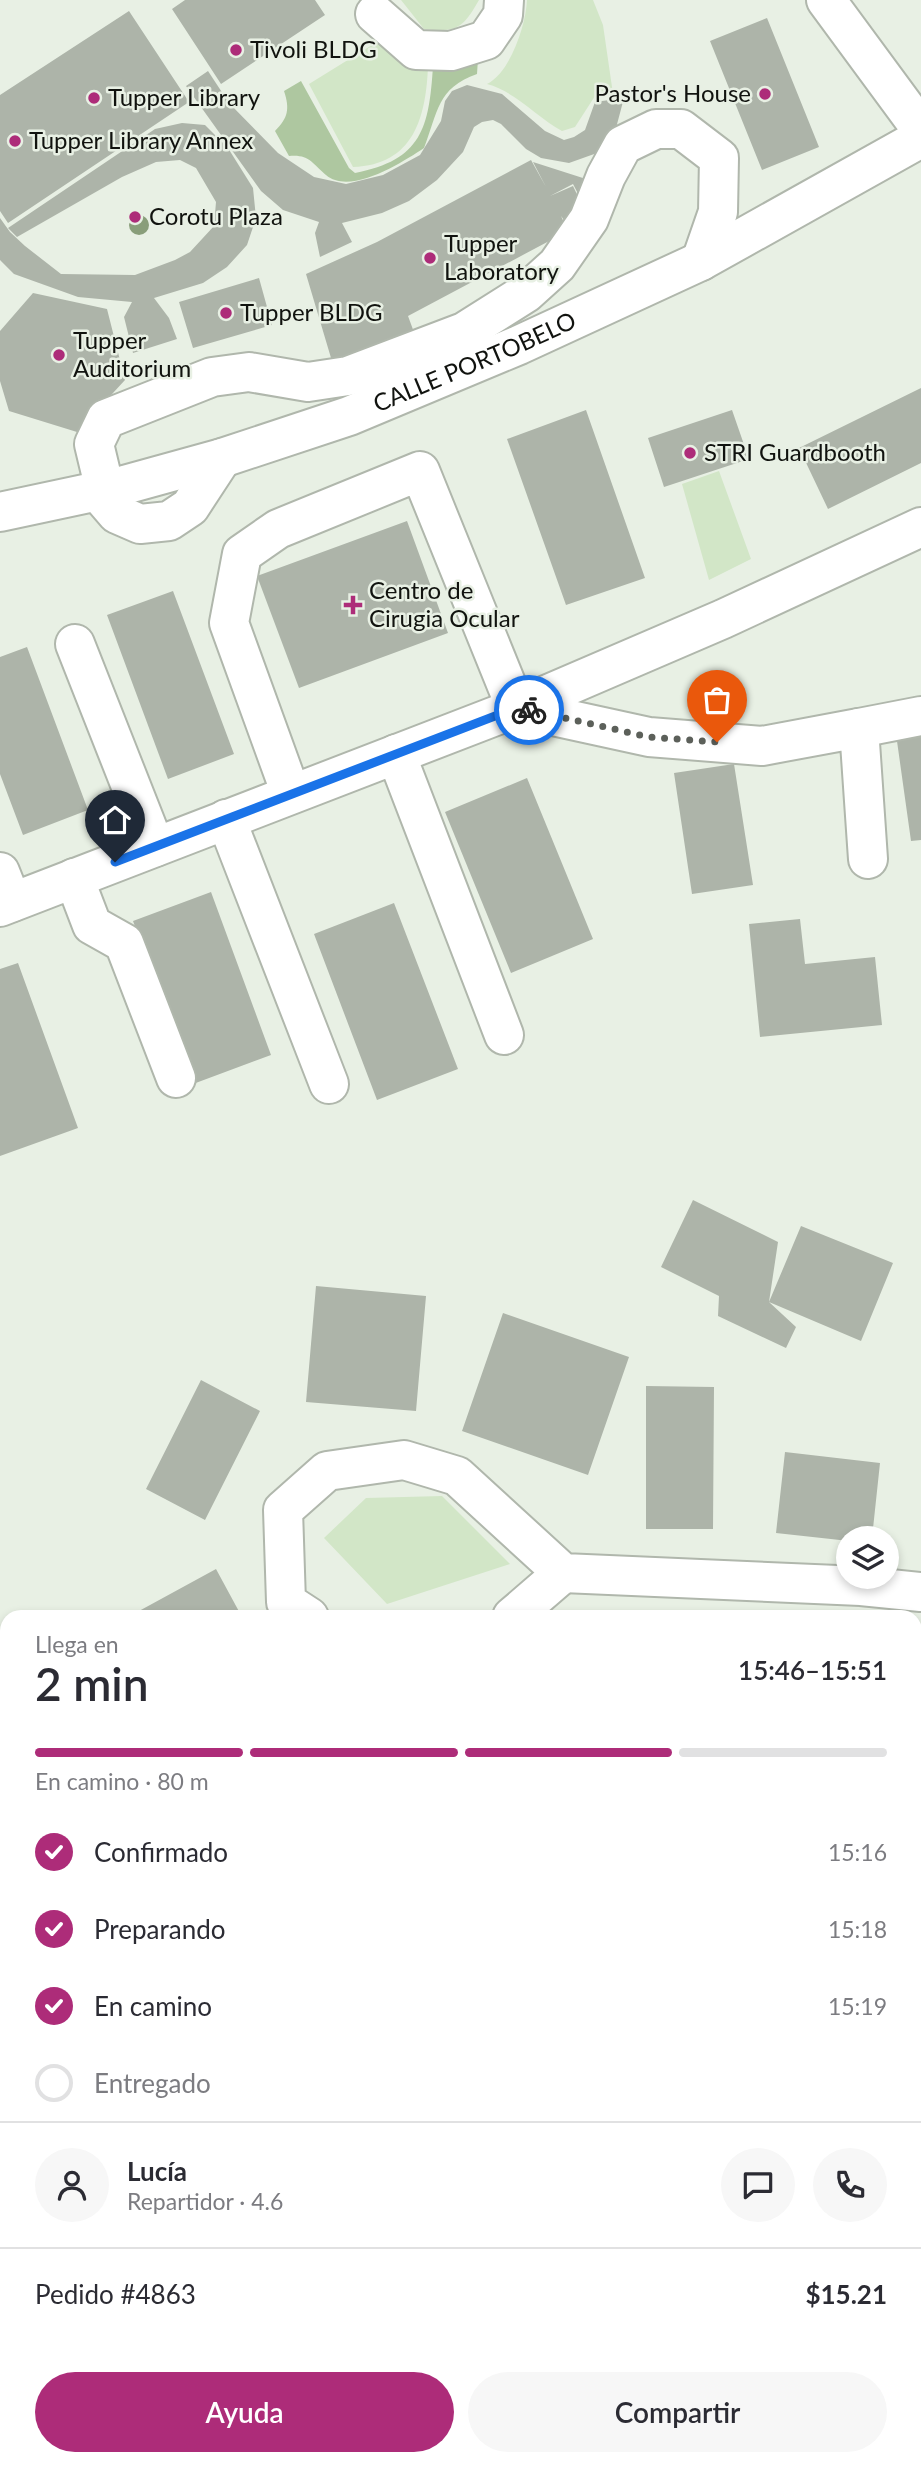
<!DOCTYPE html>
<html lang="es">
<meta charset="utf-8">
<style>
:root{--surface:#fff;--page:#f7f7f7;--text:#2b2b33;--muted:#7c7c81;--line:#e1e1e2;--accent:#ad2c79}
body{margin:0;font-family:Lato,sans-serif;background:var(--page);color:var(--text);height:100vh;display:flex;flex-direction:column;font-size:26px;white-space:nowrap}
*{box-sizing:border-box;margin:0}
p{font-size:23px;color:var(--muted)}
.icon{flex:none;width:38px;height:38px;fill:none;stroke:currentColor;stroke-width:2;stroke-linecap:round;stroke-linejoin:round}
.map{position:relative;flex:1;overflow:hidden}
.panel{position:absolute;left:0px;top:1610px;width:922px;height:856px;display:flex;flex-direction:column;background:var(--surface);border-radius:21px 21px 0 0;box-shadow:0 4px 10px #0003}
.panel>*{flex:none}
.tools{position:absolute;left:836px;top:1526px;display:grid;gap:14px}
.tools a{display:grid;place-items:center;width:63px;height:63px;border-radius:50%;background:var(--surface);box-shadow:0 4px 10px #0003;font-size:35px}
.pin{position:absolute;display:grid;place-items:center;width:60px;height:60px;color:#fff;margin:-72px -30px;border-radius:50% 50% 50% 0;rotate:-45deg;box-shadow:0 0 7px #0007}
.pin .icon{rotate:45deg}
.courier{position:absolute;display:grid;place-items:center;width:70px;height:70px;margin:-35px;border:5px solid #1a73e8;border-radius:50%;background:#fff;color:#222;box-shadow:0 2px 9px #0007}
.summary em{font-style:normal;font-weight:600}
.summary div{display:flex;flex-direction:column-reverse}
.summary{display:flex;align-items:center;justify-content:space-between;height:119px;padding:0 35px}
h1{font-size:46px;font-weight:600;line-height:52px}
.bar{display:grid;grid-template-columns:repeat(4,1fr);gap:10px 7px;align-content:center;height:84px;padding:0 35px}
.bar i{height:9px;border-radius:5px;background:var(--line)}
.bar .active{background:var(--accent)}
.bar p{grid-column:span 4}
.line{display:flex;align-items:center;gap:18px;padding:0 35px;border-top:2px solid var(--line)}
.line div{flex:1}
.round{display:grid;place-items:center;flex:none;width:74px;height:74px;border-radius:37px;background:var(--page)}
ol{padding:0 35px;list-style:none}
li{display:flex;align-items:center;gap:21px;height:77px}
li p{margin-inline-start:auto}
li .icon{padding:7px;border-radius:50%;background:var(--accent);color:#fff;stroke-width:4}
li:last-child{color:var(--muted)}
li i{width:38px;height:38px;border:4px solid var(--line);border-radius:50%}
.button{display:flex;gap:14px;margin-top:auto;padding:14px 35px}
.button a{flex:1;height:80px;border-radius:42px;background:var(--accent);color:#fff;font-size:28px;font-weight:600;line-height:80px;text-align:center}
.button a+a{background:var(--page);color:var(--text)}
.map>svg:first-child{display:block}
.green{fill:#d2e6c7}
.water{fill:#aec7a0}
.building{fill:#adb4a9}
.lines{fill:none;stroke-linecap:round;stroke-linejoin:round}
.minor-casing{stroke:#b0b7ac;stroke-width:42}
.minor{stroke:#fff;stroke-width:38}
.tree{fill:#899e7a}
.done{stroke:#5c605a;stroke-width:7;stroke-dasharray:0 12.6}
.route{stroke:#1a73e8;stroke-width:9}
.poi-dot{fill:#ad2c79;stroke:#e8f0e4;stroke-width:2.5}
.labels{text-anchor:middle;stroke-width:5;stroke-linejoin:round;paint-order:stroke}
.poi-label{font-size:24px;fill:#11130f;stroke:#e8f0e4;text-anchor:start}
.street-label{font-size:24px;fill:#11130f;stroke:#e8f0e4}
</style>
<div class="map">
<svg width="921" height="2465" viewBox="0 0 921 2465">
<rect width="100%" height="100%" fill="#e8f0e4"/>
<path class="green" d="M401,0h78c-16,28 -22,33 -55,29z
M527,0h66l10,25 10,69 -18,2 -20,31 -13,4c-25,-14 -48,-40 -75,-47 23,-11 39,-59 40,-84z
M385,37l43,29c-2,51 -14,99 -75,101l-44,-83z
M719,471l32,88 -42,21 -27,-96z
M442,1496l68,68 -123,40 -63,-66 42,-40z"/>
<path class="water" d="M478,59l-1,15c-40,14 -39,38 -53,74 -21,14 -74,48 -98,27 -14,-12 -17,-21 -37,-19l-14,-25c13,-13 15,-22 9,-40l17,-10 48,87 6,5c67,-13 74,-45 78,-107z"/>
<path class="building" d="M185,0h130l10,15 -104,69 -49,-75z
M129,11l60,91 -181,121 -8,-12v-116z
M767,18l52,129 -57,23 -52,-129z
M208,71l21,32 49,50 36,24 32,7 37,-9 37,-20 21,-34 4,-20 7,-10 15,-6 35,9 43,37 19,9 10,-3 11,-7 10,-28 29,-4 -8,30 -19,25 -28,10 -28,-5 -15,-9 -25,-25 -8,-4 -11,2 -8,5 -11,25 -26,28 -28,21 -27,12 -40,10 10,19 -32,15 -5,-24 4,-11 -36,-12 -22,-19 -75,-105z
M182,123l23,2 23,23 25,40 3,30 -9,27 -20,22 -24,16 -49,15 15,20 8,21 -44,14 -9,-36 8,-15 -54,-5 -64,-23 -14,-14v-42l10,14 15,14 36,28 74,1 40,-15 15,-8 24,-26 2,-24 -20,-34 -16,-8 -24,2 -34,15 -105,60 -9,-9 147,-99z
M531,160l15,27 -13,-25 53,17 9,11 -9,19 -13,-25 -23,12 23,-10 11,23 -20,11 -3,-4 7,15 -160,85 7,19 -81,33 -28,-94 71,-32z
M259,278l13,47 -79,23 -14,-46z
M33,293l74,16 18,71 -48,52 -68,-21 -9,-30v-50z
M921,388v75l-93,46 -29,-61z
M586,410l59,168 -79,27 -59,-166z
M732,410l17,49 -85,28 -16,-49z
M407,521l41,112 -149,55 -42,-112z
M173,591l61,163 -66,25 -61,-164z
M27,647l61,163 -65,25 -23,-61v-117z
M921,731v109l-10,1 -15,-107z
M734,764l19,121 -61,9 -18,-121z
M527,778l66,161 -82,34 -66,-161z
M211,892l60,163 -78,29 -60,-163z
M394,903l64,166 -81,31 -63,-166z
M800,919l5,45 70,-7 7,68 -122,12 -11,-113z
M18,963l60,165 -78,28v-187z
M693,1200l85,42 -9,60 32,-76 92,37 -32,78 -92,-39 27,25 -10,21 -68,-32 1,-20 -58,-29z
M316,1286l110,10 -10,115 -110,-9z
M503,1313l126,44 -41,118 -126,-44z
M201,1380l59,31 -55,109 -59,-31z
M646,1386l68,1 -1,142h-67z
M785,1452l95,11 -8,75 -23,3 -73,-8z
M216,1569l26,48h-114z
M7,1797v121l-7,-13v-104z
M921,2336v129h-81l4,-6h71v-114z
M189,2459h127l-7,6h-127z"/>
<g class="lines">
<g class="minor-casing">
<g id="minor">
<path d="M826,0l95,129"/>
<path d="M375,14l41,36 35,1 35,-11 17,-25 1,-15"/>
<path d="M105,490l-11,-46 12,-25 106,-42 37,-5 59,10 40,-6 116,-44 62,-39 31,-28 32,-46 17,-43 17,-31 33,-16h25l38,29 -1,54 -17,49"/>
<path d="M98,492l19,22 23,10 29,-3 21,-14 32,-49"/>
<path id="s1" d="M0,512l117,-25 105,-29 127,-42 170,-71 182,-84 220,-123"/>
<path d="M75,644l80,203"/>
<path d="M859,728l62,-12"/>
<path d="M396,754l108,281"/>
<path d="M291,794l-62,-171 13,-69 36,-25 142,-58 96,237 133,29 113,9 97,-18 9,131"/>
<path d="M226,819l103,265"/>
<path d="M0,872l12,30"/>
<path d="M74,878l18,47 32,18 52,135"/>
<path d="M0,907l516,-199 207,-89 198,-92"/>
<path d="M309,1617l-23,-15 -3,-92 44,-39 77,-11 53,16 106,97 298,13 60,6"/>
<path d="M512,1617l51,-44"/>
<path d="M915,1947h6"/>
<path d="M0,1981l7,10"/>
<path d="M915,2089l6,-19"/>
<path d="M915,2301l6,2"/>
<path d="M71,2465l11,-6"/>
<path d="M700,2465l6,-6"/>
</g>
</g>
<use href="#minor" class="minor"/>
</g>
<circle class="tree" cx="139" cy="225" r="10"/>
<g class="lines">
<path class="done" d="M529,710l120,27 68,5"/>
<path class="route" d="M115,862l401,-154 13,2"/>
</g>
<g class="poi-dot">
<circle cx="236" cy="50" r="7"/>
<circle cx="765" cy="94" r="7"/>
<circle cx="94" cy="98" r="7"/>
<circle cx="15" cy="141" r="7"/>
<circle cx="135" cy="217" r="7"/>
<circle cx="430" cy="258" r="7"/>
<circle cx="226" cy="313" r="7"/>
<circle cx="59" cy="355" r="7"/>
<circle cx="690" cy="453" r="7"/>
<path d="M349.5 594.5h7v7h7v7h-7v7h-7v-7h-7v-7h7z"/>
</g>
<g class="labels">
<g class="poi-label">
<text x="250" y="58">Tivoli BLDG</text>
<text x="751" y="102" text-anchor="end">Pastor's House</text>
<text x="108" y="106">Tupper Library</text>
<text x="29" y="149">Tupper Library Annex</text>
<text x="149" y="225">Corotu Plaza</text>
<text x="444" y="252">Tupper<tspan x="444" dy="28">Laboratory</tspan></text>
<text x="240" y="321">Tupper BLDG</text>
<text x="73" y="349">Tupper<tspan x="73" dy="28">Auditorium</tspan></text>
<text x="704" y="461">STRI Guardbooth</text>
<text x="369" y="599">Centro de<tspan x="369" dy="28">Cirugia Ocular</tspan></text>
</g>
<g class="street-label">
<text dy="8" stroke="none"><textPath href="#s1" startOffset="499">CALLE PORTOBELO</textPath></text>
</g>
</g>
</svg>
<div class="tools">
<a><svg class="icon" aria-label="layers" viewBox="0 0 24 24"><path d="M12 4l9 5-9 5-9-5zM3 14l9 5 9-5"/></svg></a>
</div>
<div class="pin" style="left:717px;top:742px;background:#ea580c"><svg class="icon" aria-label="bag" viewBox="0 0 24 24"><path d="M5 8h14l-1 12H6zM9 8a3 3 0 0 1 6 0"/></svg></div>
<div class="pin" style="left:115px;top:862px;background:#1f2937"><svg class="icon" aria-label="home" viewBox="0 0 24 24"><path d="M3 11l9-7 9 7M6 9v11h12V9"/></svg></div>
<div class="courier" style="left:529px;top:710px"><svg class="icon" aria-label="bike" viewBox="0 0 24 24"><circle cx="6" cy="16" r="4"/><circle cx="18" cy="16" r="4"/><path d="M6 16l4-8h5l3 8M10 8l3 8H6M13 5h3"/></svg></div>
<section class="panel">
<div class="summary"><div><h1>2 min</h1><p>Llega en</p></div><em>15:46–15:51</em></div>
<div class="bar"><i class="active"></i><i class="active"></i><i class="active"></i><i></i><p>En camino · 80 m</p></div>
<ol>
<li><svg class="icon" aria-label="check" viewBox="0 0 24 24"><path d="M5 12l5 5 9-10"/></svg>Confirmado<p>15:16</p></li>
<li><svg class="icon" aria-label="check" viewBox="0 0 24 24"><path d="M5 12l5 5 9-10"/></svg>Preparando<p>15:18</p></li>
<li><svg class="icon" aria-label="check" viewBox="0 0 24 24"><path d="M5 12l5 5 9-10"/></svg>En camino<p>15:19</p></li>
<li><i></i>Entregado</li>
</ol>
<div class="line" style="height:126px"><a class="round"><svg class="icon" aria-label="person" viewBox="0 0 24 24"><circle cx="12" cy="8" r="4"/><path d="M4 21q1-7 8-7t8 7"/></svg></a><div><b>Lucía</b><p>Repartidor · 4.6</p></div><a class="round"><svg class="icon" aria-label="chat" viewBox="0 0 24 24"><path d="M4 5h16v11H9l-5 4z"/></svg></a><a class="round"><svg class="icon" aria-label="phone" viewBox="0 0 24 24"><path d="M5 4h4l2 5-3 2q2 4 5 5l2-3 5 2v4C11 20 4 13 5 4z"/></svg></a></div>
<div class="line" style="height:91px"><div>Pedido #4863</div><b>$15.21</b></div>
<div class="button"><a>Ayuda</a><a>Compartir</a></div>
</section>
</div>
